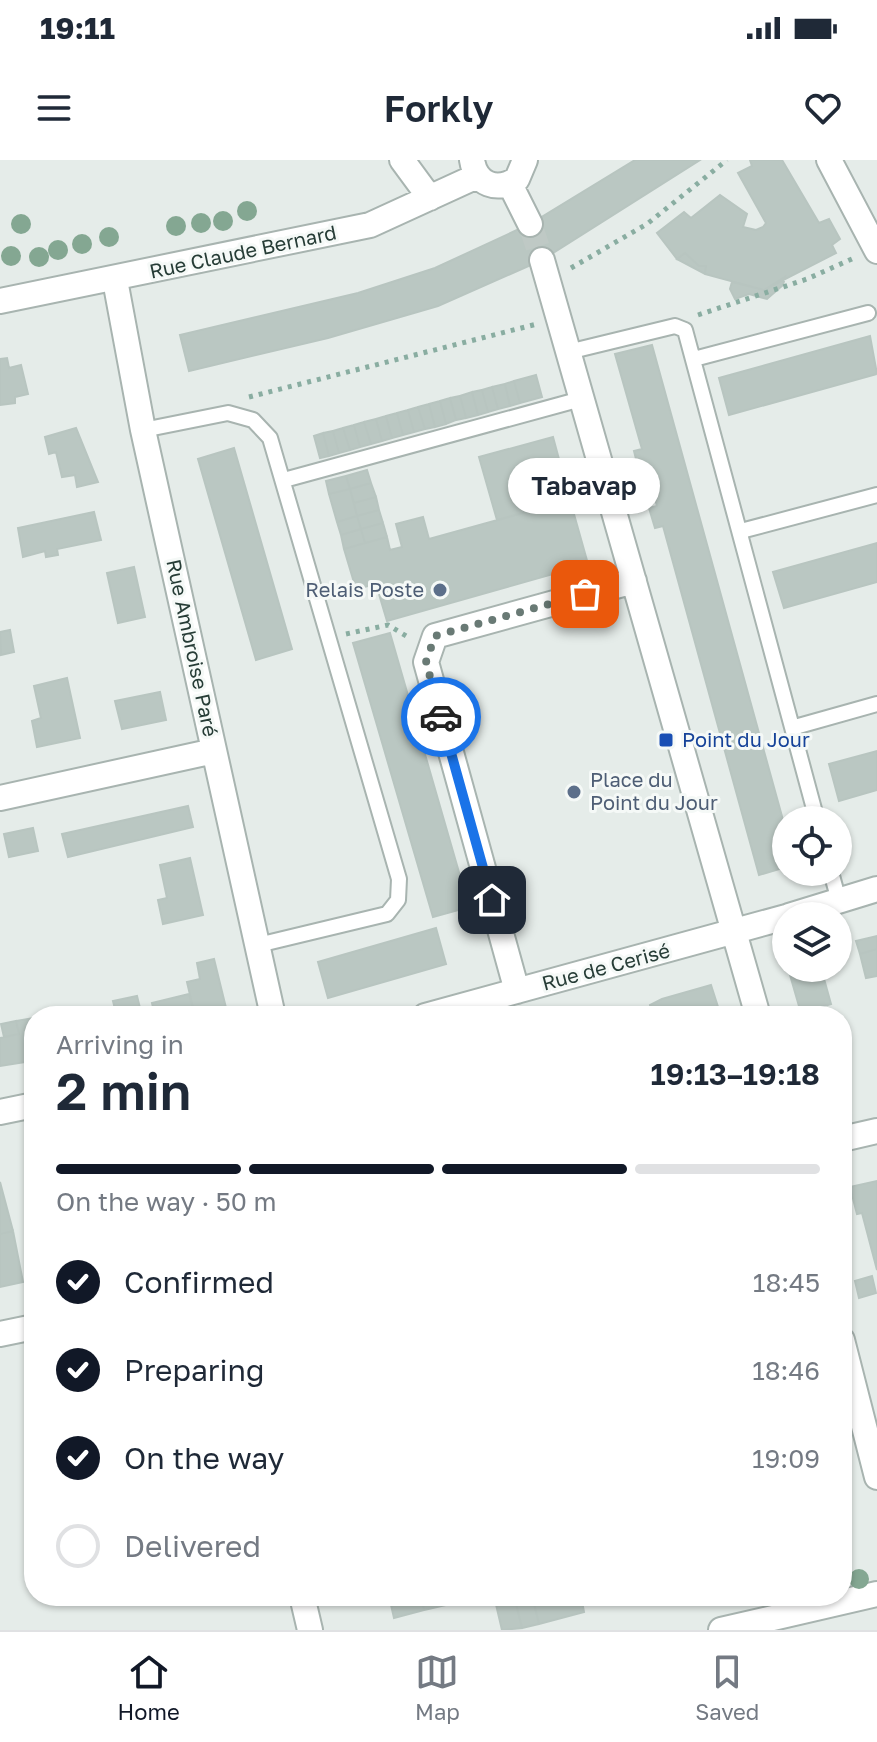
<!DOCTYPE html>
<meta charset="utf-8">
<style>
:root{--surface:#fff;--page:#f2f2f3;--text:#1f2937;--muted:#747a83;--line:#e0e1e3;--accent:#111827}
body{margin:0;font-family:"Golos Text",sans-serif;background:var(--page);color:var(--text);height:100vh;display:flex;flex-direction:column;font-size:30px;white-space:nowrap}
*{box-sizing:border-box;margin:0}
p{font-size:26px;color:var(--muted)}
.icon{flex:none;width:44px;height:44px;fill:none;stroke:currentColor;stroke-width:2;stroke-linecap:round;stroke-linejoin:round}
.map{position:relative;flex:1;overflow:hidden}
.sheet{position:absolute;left:24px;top:846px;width:828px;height:600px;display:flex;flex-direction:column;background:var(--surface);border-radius:32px;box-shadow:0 2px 6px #0004}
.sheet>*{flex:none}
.tools{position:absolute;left:772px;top:646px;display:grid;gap:16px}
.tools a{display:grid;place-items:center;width:80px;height:80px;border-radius:50%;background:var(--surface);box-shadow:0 2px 6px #0004;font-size:40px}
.pin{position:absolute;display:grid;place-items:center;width:68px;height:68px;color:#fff;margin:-34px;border-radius:16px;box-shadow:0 4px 12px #0006}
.courier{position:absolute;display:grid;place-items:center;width:80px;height:80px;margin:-40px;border:6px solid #1a73e8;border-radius:50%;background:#fff;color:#222;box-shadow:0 2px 10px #0007}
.bubble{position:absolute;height:56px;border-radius:28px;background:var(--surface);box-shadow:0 2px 6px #0004;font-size:26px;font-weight:600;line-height:56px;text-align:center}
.overview em{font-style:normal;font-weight:600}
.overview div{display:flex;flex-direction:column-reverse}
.overview{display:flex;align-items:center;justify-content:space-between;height:136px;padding:0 32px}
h1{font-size:52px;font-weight:600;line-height:60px}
.bar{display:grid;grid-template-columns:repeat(4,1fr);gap:12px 8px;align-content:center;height:96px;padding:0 32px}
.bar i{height:10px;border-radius:6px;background:var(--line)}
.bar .selected{background:var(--accent)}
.bar p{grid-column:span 4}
ol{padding:0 32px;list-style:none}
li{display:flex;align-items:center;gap:24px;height:88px}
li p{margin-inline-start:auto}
li .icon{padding:8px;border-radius:50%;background:var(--accent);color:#fff;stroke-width:4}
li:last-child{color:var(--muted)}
li i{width:44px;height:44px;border:4px solid var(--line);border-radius:50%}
.status{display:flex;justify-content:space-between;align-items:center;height:56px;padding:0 40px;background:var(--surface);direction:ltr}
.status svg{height:22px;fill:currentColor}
header{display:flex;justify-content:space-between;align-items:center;height:104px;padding:0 32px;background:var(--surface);font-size:36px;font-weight:600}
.tabs{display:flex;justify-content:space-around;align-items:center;height:112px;border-top:2px solid var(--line);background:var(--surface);font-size:22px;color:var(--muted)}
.tabs a{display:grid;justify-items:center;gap:4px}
.tabs .selected{color:var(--accent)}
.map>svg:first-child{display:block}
.building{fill:#bac7c2;stroke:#b8c5c0;stroke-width:2}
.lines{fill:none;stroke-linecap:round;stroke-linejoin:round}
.minor-tunnel{stroke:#bfc9c5;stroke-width:24;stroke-dasharray:24 12;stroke-linecap:butt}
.service-casing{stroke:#a8b4b0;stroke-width:18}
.minor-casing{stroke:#a8b4b0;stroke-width:28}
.tertiary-casing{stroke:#a8b4b0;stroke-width:28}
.path{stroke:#89ada1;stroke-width:5;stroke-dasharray:4 6;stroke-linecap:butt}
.service{stroke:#fff;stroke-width:14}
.minor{stroke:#fff;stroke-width:24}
.tertiary{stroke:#fff;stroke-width:24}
.tree{fill:#84a792}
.done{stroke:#697a75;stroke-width:8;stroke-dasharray:0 14.4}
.route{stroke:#1a73e8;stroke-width:10}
.service-dot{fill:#5c6f8a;stroke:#f5f9f7;stroke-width:3}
.transit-dot{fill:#1a4fb4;stroke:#f5f9f7;stroke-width:3}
.labels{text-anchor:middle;stroke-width:6;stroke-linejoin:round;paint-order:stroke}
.street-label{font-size:20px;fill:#263c36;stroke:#f5f9f7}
.service-label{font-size:20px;fill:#4e5e75;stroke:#f5f9f7;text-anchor:end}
.transit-label{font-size:20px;fill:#164399;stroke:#f5f9f7;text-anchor:start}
</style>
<div class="status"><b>19:11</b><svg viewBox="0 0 49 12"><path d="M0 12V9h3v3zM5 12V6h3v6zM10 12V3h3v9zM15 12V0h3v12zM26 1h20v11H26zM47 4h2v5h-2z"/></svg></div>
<header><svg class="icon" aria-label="menu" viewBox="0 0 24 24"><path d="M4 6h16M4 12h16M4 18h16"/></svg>Forkly<svg class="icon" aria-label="heart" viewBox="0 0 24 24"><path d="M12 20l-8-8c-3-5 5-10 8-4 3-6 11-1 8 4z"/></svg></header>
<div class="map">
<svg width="877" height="1470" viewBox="0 0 877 1470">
<rect width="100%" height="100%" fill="#e5ece9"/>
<path class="building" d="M635,0h65l-158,100 -104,46 -110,32 -139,33 -9,-36 178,-42 77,-25 95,-44z
M750,0h32l37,63 10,-4 11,20 -8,6 4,8 -72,37 -59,-16 1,-8h-7l-14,-13 -8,6 -20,-26 27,-21 7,6 29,-23 27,19 -4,13 13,3 7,-3 3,-4 -28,-50 14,-7z
M685,93l14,13h7l-1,8 -28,-15z
M785,117l-2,8 -16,14 -18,-5 -14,5 -5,-10 2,-7 32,8z
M870,176l7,38 -148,41 -10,-37z
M652,185l134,486v36l-27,8 -96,-349 -8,2 -6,-20 8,-2 -10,-37 -8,2 -5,-20 8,-2 -27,-95z
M7,198l2,10 12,-3 7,29 -13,3v6l-15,2v-46z
M536,215l6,22 -22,6 -6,-22z
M514,221l6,22 -10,3 -5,-22z
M505,224l5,22 -12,3 -6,-22z
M492,227l6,22 -10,3 -6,-22z
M482,230l6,22 -10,3 -6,-23z
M472,232l6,23 -12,3 -6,-22z
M460,236l6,22 -10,2 -6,-22z
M450,238l6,22 -10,4 -6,-23z
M440,241l6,23 -11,3 -6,-23z
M429,244l6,23 -10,2 -7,-22z
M418,247l7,22 -11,3 -6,-22z
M408,250l6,22 -11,3 -6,-22z
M397,253l6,22 -11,3 -6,-22z
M386,256l6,22 -10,3 -6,-22z
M376,259l6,22 -11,3 -7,-22z
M364,262l7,22 -11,3 -6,-22z
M354,265l6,22 -10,3 -7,-22z
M76,268l22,54 -21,5 -2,-12 -13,2 -6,-25 -7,2 -4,-17z
M343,268l7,22 -11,3 -6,-22z
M333,271l6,22 -10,3 -6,-23z
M323,273l6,23 -9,2 -6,-22z
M553,277l17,63 -73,20 -18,-63z
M234,288l58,201 -36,11 -58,-201z
M367,310l4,13 -21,6 -4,-13z
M346,316l4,13 -21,5 -3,-13z
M371,323l5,14 -22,6 -4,-14z
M350,329l7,27 -20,6 -8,-28z
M376,337l3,13 -22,6 -3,-13z
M570,340l18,64 -201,57 -11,-37 -20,5 -12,-40 43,-12 3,13 12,-3 -6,-23 27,-7 6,22z
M379,350l4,13 -22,6 -4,-13z
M94,352l7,28 -44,9 1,6 -12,2 -1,-6 -22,6 -5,-29z
M357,356l4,13 -20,6 -4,-13z
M383,363l4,14 -22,6 -4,-14z
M361,369l4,14 -21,6 -3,-14z
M877,383v39l-93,26 -11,-36z
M134,407l11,50 -27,6 -11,-50z
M10,470l4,22 -13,3 -1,-23z
M390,473l79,274 -36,10 -80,-274z
M67,518l13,60 -43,9 -5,-26 9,-3 -7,-32z
M160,532l6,28 -44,9 -7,-28z
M877,591v39l-38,11 -10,-37z
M188,646l5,21 -125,30 -6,-23z
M33,668l5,23 -29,6 -5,-23z
M190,698l13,57 -40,9 -5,-24 9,-2 -7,-33z
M436,768l10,36 -118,34 -10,-36z
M877,776v13l-17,5 -4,-13z
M877,789v27l-11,2 -6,-24z
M214,799l14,57h-33l-8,-34 13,-3 -3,-16z
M788,808h33l10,36 -30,9z
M711,825l8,25 -4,1 1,5h-63l-3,-11 12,-6z
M189,834l6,22h-40l-3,-13z
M137,836l5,20h-40l14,-3 -3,-12z
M34,858v22l-6,1 4,20 -32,5v-28l19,-4 -3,-13z
M16,861l3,13 -15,3 -3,-13z
M877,1021v89l-15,-57 -5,1 -7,-27z
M0,1022l13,49 -13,3z
M13,1071l10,51 -23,5v-53z
M872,1116l4,17 -17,5 -4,-17z
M389,1436h32l3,14 -30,8z
M421,1436h40l2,5 -39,9z
M494,1436h20l8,32 -20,2z
M514,1436h18l7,28 -17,4z
M532,1436h49l3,16 -45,12z"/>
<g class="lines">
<path class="minor-tunnel" d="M530,64l12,36"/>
<g class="service-casing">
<path id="service" d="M568,192l107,-26 10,4 132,490
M694,199l174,-46
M143,270l85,-17 25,7 17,18 129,441 -1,21 -11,14 -129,31
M284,320l297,-81
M741,371l136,-36
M795,567l82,-23
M831,712l8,29"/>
</g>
<g class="minor-casing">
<path id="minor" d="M402,0l28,38
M472,0c4,25 25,32 45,19l8,-19
M829,0l48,91
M510,24l20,40
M542,100l216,756
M115,120l28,150 130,586
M0,141l370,-76 107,-49
M0,638l214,-47
M789,756l88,-27
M517,831l-91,-329 9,-26 199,-55
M425,856l361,-99
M0,952l34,-7
M842,979l35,-8
M0,1174l34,-7
M842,1180l35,137
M302,1436l8,34"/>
</g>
<g class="tertiary-casing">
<path id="tertiary" d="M721,1470l156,-36"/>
</g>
<path class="path" d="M571,108l76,-44 80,-64
M698,155l109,-36 47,-21
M249,237l288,-73
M346,474l42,-9 20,12"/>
<use href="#service" class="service"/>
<use href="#minor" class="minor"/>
<use href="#tertiary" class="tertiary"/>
</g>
<g class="tree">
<circle cx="247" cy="51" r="10"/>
<circle cx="223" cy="61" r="10"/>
<circle cx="201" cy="63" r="10"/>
<circle cx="21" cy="64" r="10"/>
<circle cx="176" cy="66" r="10"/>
<circle cx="109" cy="77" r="10"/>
<circle cx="82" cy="84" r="10"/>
<circle cx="58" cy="90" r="10"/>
<circle cx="11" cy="96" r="10"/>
<circle cx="39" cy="97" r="10"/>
<circle cx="859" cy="1419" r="10"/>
</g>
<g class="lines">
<path class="done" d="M441,557l-15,-55 9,-26 150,-42"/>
<path class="route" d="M441,557l51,183"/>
</g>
<g class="service-dot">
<circle cx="440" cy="430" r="8"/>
<circle cx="574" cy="632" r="8"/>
</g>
<rect class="transit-dot" x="658" y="572" width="16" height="16" rx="4"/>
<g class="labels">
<g class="street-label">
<text transform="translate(243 92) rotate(-12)" y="7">Rue Claude Bernard</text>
<text transform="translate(192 488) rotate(78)" y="7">Rue Ambroise Paré</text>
<text transform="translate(606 807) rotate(-15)" y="7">Rue de Cerisé</text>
</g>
<g class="service-label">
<text x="424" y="437">Relais Poste</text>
<text x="590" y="627" text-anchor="start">Place du<tspan x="590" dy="23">Point du Jour</tspan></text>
</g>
<g class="transit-label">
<text x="682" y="587">Point du Jour</text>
</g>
</g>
</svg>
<div class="tools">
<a><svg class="icon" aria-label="locate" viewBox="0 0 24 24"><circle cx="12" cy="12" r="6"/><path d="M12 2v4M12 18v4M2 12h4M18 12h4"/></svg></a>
<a><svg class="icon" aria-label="layers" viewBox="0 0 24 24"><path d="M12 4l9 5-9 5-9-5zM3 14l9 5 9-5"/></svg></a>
</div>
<div class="pin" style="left:585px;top:434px;background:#ea580c"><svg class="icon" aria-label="bag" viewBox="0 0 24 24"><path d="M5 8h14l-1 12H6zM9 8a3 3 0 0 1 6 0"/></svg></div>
<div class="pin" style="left:492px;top:740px;background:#1f2937"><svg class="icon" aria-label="home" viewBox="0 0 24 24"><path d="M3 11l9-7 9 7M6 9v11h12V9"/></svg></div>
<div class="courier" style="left:441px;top:557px"><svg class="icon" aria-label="car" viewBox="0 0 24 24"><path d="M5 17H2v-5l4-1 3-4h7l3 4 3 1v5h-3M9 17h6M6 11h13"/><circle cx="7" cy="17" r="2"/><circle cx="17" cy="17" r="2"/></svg></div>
<div class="bubble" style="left:508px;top:298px;width:152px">Tabavap</div>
<section class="sheet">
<div class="overview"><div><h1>2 min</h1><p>Arriving in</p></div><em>19:13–19:18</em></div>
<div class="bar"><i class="selected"></i><i class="selected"></i><i class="selected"></i><i></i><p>On the way · 50 m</p></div>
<ol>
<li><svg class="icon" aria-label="check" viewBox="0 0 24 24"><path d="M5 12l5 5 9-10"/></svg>Confirmed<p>18:45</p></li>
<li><svg class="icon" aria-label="check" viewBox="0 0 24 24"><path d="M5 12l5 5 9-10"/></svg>Preparing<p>18:46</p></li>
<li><svg class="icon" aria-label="check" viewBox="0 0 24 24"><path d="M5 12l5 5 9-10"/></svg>On the way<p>19:09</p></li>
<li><i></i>Delivered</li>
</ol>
</section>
</div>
<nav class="tabs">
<a class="selected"><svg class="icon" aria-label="home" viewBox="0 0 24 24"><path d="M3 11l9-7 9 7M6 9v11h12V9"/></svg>Home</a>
<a><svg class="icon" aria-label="map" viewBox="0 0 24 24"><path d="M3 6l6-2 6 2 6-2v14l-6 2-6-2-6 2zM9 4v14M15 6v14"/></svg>Map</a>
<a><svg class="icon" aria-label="saved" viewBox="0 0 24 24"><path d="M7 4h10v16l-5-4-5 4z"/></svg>Saved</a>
</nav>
